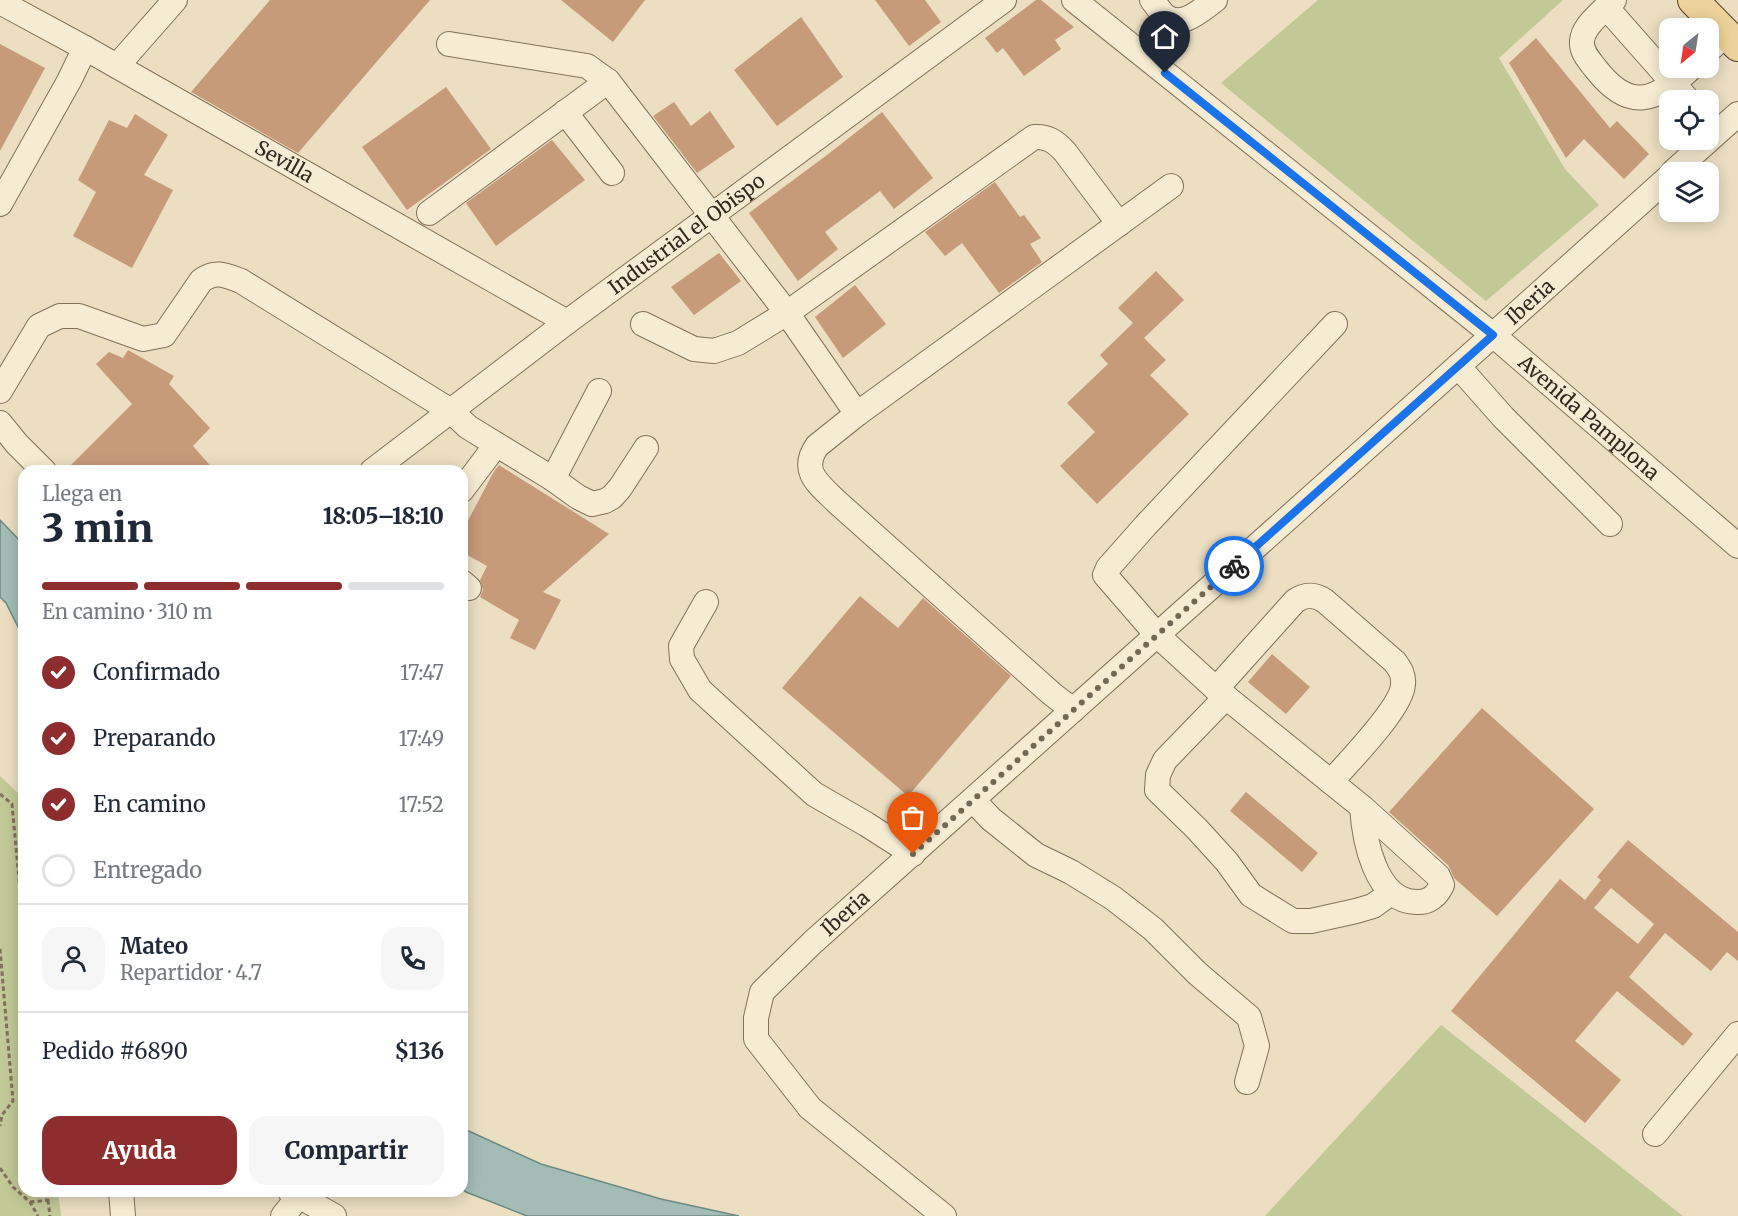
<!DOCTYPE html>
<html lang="es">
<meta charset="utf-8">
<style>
:root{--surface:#fff;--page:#f6f6f7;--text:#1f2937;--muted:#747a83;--line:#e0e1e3;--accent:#8e2d2e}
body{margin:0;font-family:Merriweather,serif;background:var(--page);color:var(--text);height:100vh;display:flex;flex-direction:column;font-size:22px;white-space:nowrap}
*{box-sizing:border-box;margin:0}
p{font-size:20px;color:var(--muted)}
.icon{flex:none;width:33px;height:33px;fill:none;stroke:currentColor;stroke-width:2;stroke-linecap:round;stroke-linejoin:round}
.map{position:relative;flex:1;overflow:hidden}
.details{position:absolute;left:18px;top:465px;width:450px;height:732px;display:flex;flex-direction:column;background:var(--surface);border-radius:18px;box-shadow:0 3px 15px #0003}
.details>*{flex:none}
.needle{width:39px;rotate:210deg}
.fabs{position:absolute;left:1659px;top:18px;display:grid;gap:12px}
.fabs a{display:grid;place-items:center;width:60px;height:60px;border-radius:12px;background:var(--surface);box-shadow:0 3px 15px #0003;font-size:30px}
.pin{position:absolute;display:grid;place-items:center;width:51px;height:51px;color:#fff;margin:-62px -26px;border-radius:50% 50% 50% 0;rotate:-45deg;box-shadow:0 0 6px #0007}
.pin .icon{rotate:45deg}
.courier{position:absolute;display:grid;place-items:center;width:60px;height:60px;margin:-30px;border:4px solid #1a73e8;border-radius:50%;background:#fff;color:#222;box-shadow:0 2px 8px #0007}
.summary em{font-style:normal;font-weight:800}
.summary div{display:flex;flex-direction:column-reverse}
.summary{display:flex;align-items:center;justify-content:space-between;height:102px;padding:0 24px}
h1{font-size:39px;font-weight:800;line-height:45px}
.bar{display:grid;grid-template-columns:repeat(4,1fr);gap:9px 6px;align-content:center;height:72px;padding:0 24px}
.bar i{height:8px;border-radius:4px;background:var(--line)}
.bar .on{background:var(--accent)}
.bar p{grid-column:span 4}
.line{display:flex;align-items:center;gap:15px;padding:0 24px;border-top:2px solid var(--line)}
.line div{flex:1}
.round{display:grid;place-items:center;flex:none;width:63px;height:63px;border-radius:18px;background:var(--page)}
ol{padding:0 24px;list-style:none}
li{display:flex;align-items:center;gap:18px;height:66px}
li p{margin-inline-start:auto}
li .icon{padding:6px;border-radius:50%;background:var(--accent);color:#fff;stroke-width:4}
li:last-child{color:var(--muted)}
li i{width:33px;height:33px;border:3px solid var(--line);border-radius:50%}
.action{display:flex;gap:12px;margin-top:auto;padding:12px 24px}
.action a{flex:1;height:69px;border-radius:18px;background:var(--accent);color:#fff;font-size:24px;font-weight:800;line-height:69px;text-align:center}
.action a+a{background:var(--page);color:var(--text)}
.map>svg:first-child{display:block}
.green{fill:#c2c896}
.water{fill:#a3bdb6;stroke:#6b8a83;stroke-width:1.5}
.building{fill:#c79a79;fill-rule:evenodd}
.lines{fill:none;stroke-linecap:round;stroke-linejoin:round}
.minor-casing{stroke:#83705a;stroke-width:26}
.major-casing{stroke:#513e2e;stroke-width:32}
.path{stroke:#83705a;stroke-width:3;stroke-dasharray:4.5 3;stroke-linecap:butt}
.minor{stroke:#f6ecd3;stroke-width:24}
.major{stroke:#edd39a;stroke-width:30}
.done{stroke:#736856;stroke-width:6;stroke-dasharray:0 10.8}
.route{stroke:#1a73e8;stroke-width:8}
.labels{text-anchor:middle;stroke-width:5;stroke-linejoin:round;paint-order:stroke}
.street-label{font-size:20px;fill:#33281d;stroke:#f3e9d0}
</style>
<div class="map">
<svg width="1738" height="1216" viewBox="0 0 1738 1216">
<rect width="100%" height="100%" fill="#ebdec1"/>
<path class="green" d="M1318,0h245l-64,58 66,111 34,36 -113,96 -265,-218z
M0,776l24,23v392h34l3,25h-61z
M1441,1025l242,191h-418z"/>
<path class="water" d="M0,520l24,25v94l-18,-36 -6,-6z
M462,1128l79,36 120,35 78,17h-212l-61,-24 -4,-3z"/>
<path class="building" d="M270,0h160l-132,153 -107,-61z
M561,0h84l-32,42z
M875,0h50l16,22 -32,24z
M1036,0h5l33,27 -19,13 6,9 -37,27 -21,-28 -6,5 -12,-15z
M801,17l42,60 -66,49 -43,-56z
M1536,38l74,90 7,-7 32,33 -25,25 -40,-40 -18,19 -57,-95z
M0,44l45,24 -45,83z
M446,87l45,62 -84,61 -45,-63z
M674,102l17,24 19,-15 25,36 -38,26 -44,-57z
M882,112l51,66 -39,31 -14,-18 -55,41 13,17 -40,32 -49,-68 78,-58z
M135,114l33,21 -24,40 29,15 -41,78 -59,-32 23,-44 -18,-12 31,-60 18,8z
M552,140l33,40 -89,66 -30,-43z
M995,182l25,35 4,-2 17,23 -11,6 12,18 -43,31 -37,-50 -17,13 -20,-24z
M719,253l22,28 -47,34 -23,-28z
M1156,271l28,29 -40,38 22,22 -16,15 39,39 -92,90 -37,-38 35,-34 -28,-29 41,-39 -8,-9 33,-32 -15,-15z
M855,285l31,39 -43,34 -28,-41z
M128,350l46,26 -5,8 41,44 -17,18 22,25h-150l67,-67 -36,-40 13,-12 14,6z
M499,465l110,69 -66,58 18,8 -26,50 -25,-12 9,-18 -39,-23 3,-7 -3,-10 7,-14 -25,-14v-20l31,-59z
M860,596l38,32 25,-30 88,78 -103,120 -126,-108z
M1272,654l38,33 -24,27 -38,-32z
M1482,708l112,101 -97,107 -43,-38 -6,-13 -59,-53z
M1246,792l72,61 -16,19 -72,-61z
M1628,840l110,92v29l-11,-9 -16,19 -46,-38 -36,44 64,57 -10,12 -66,-55 -42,50 46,39 -36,43 -134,-112 109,-132 25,21 16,-20 -4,-3zM1611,888l43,36 -16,20 -44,-36z"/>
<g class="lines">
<g class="minor-casing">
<g id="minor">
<path id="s1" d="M1074,0l419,335 245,211"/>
<path d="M1152,0c4,5 8,11 12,15 17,15 37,-5 51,-15"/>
<path d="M1614,0l-8,7 82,93"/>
<path id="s2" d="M0,2l85,46 482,274"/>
<path d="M1606,7c-9,10 -23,20 -24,34 -1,11 7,19 14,28 34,44 60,32 95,-1"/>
<path d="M449,44l138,22 21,15"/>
<path d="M1708,51l18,-17"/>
<path d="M117,66l58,-66"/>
<path d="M565,112l47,61"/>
<path d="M1673,172l65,-58"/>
<path d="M0,204l69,-123 16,-33"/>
<path d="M429,213l179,-132 179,232 70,101 314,-228"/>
<path d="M643,324l51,25 20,2 24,-8 49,-30 247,-176c14,-1 22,5 31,15l54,72"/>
<path d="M1335,324l-189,201 -38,43 -3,7 52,60 59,54 146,118 76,69 4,9c-5,11 -14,18 -26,17 -41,-1 -52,-63 -54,-95"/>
<path d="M1458,366l45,51 107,107"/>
<path d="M0,391l39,-65 21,-10h19l64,23 21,-4 37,-54c14,-11 24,-6 40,0l210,130 17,16 85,52 25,18 14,7 13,-3 7,-4 8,-9 26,-40"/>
<path d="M857,414l-40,32c-18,26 3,39 21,57l214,191 21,16"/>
<path d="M0,423l17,21 27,27"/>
<path id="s3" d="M372,471l195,-149 437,-322"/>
<path d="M553,479l46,-88"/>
<path d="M462,490l34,-45"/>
<path d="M462,582l7,6"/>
<path d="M706,602l-25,44 1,13 18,31 114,104 52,30 47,30"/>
<path d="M1216,689l79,-88c10,-7 20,-7 30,0l70,61c5,7 9,13 8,22 0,23 -55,78 -72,98"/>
<path d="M1226,697l-61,63 -7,15 -1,15 40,39 30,33 24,33 42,26h18l45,-10 17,-5 18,-13"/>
<path d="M973,800l18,19 45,36 35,17 42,26 40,31 45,45 51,43 8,29 -10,36"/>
<path d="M1655,1134l83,-100"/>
<path d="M121,1191l2,25"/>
<path d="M290,1191l44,25"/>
<path d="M283,1216l16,-20"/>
<path id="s4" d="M944,1216l-134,-108 -54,-69v-21l6,-26 51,-50 680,-607 177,-159"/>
</g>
</g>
<g class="major-casing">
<path id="major" d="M1693,0l45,46"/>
</g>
<path class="path" d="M0,794l12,10 12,130
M0,949l13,152 -11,14 -2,11
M0,1168l13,19 17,15 8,14
M48,1200l2,16
M30,1202l18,-2 1,-9"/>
<use href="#minor" class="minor"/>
<use href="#major" class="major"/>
</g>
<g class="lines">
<path class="done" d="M913,854l321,-288"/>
<path class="route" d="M1165,73l328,262 -259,231"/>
</g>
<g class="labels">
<g class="street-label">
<text dy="7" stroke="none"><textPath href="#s2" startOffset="326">Sevilla</textPath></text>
<text dy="7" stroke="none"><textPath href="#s3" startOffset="394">Industrial el Obispo</textPath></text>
<text dy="7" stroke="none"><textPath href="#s4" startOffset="1340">Iberia</textPath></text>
<text dy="7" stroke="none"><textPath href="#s1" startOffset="663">Avenida Pamplona</textPath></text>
<text dy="7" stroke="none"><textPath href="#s4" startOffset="422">Iberia</textPath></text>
</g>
</g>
</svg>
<div class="fabs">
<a><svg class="needle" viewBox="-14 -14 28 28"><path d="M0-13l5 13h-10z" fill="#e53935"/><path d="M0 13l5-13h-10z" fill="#747a83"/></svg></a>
<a><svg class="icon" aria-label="locate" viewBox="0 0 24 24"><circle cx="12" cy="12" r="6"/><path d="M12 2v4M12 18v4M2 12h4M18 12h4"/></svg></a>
<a><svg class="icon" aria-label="layers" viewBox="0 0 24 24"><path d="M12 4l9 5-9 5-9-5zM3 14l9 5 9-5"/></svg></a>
</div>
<div class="pin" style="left:913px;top:854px;background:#ea580c"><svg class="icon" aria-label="bag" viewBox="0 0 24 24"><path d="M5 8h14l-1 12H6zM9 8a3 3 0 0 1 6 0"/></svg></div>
<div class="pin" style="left:1165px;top:73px;background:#1f2937"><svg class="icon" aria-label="home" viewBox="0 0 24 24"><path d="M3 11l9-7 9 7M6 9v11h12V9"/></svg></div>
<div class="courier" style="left:1234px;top:566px"><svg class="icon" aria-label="bike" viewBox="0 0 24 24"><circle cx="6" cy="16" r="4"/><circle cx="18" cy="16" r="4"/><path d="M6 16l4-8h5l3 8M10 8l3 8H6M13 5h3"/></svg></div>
<section class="details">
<div class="summary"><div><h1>3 min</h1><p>Llega en</p></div><em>18:05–18:10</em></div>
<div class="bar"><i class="on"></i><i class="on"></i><i class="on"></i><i></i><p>En camino · 310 m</p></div>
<ol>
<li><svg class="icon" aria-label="check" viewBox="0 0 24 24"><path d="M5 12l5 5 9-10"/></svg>Confirmado<p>17:47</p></li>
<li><svg class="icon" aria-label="check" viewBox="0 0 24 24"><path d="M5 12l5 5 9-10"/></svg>Preparando<p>17:49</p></li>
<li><svg class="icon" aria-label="check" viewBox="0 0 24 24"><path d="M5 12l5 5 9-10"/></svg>En camino<p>17:52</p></li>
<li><i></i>Entregado</li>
</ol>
<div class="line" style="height:108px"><a class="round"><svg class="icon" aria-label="person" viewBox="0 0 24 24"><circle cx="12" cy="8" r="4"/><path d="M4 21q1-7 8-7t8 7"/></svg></a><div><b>Mateo</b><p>Repartidor · 4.7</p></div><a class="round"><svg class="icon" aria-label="phone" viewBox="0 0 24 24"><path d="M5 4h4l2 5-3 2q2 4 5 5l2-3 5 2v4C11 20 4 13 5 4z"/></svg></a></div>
<div class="line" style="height:78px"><div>Pedido #6890</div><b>$136</b></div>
<div class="action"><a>Ayuda</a><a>Compartir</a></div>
</section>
</div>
